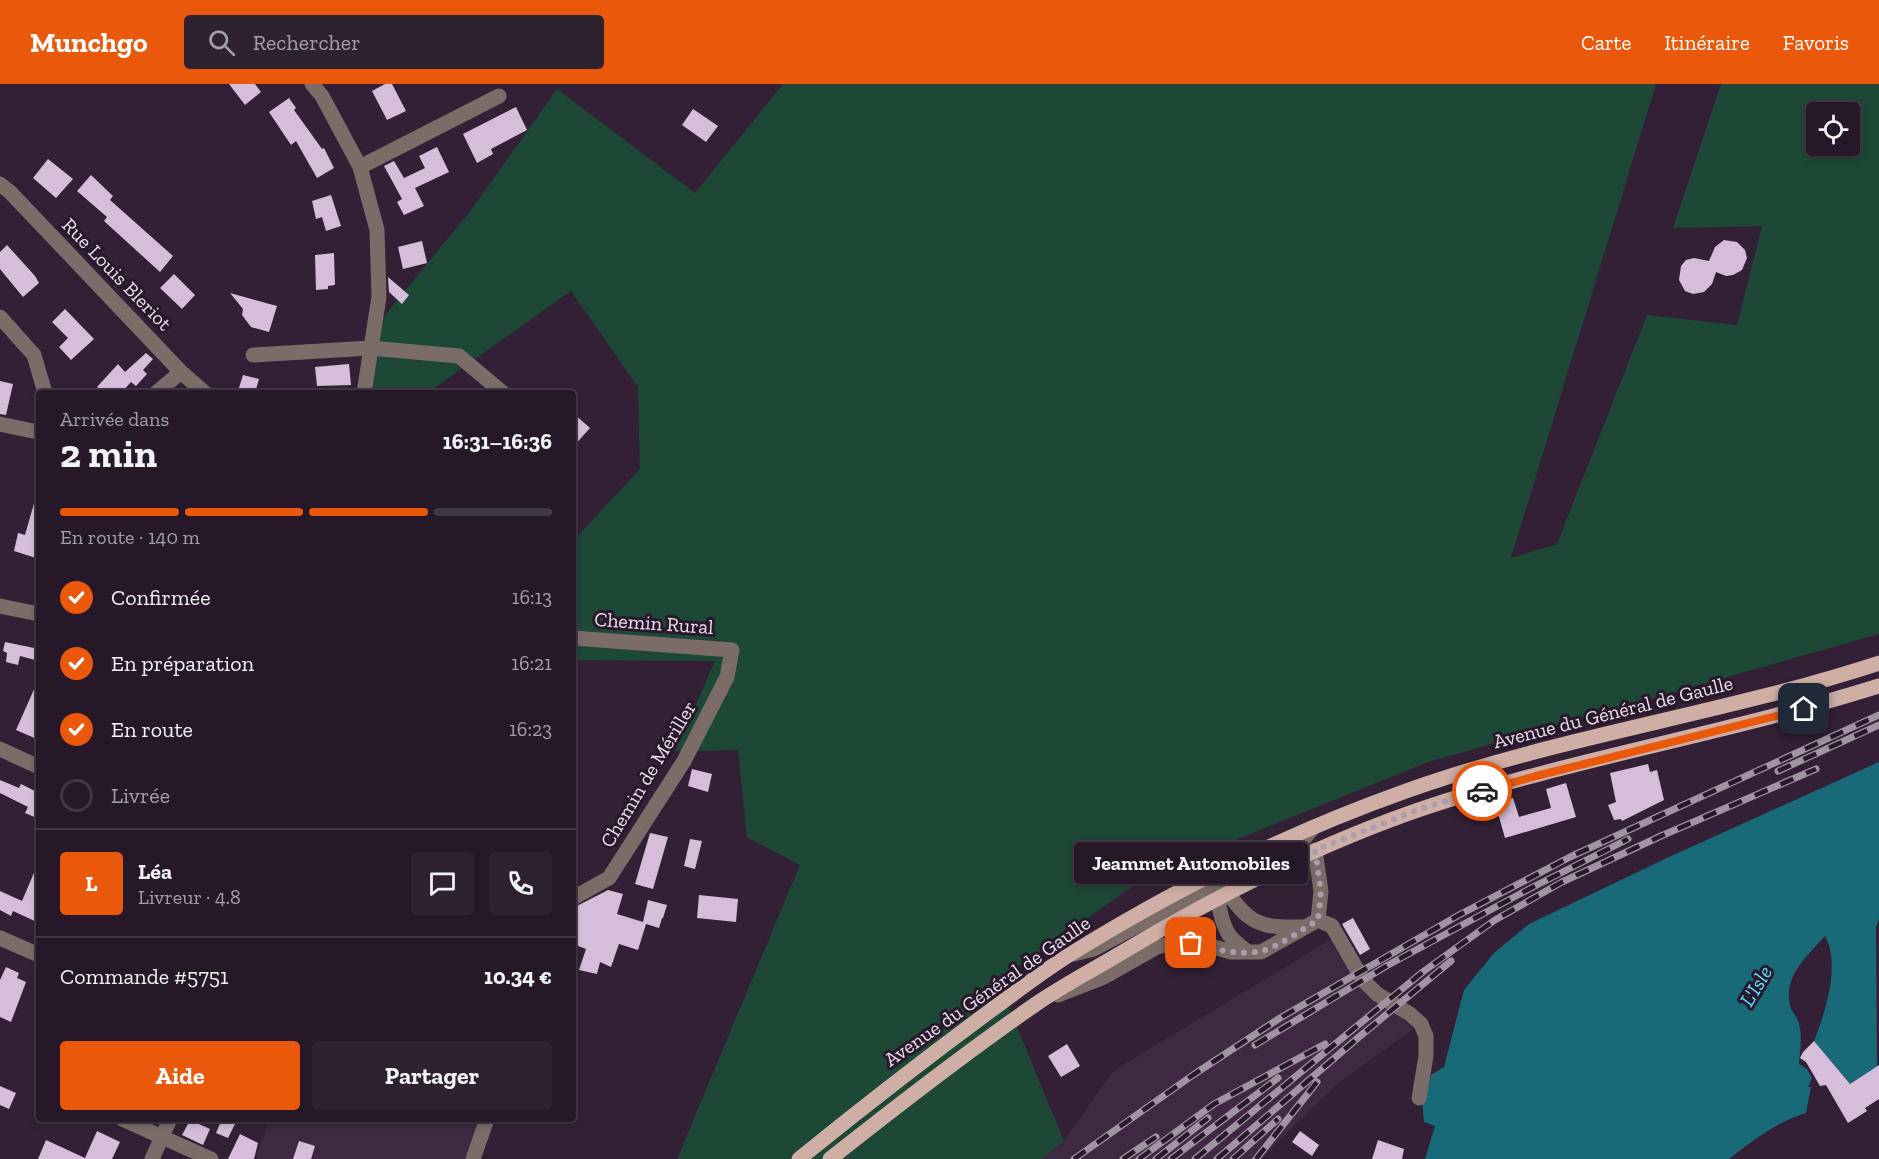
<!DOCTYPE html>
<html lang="fr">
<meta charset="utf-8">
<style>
:root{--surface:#261828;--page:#2e2130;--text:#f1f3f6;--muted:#a4a0a8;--line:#423745;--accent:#ea580c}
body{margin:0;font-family:"Zilla Slab",serif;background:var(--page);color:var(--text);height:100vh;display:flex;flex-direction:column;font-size:22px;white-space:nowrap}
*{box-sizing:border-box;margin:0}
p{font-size:20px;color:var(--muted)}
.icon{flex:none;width:33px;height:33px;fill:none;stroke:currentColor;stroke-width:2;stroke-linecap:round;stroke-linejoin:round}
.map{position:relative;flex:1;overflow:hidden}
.details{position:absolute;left:36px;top:306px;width:540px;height:732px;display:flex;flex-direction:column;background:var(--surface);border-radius:6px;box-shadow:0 3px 9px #0003,0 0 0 2px var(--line)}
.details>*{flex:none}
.controls{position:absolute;left:1806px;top:18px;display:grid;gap:12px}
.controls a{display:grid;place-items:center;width:54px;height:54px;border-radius:6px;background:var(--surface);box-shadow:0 3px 9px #0003,0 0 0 2px var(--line);font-size:30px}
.pin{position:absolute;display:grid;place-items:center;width:51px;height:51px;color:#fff;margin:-26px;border-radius:12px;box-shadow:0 3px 9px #0006}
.courier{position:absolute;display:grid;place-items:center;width:60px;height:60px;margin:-30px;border:4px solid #ea580c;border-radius:50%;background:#fff;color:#222;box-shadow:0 2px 8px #0007}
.bubble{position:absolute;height:42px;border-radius:6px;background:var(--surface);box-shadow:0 3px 9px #0003,0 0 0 2px var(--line);font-size:20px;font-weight:800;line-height:42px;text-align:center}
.overview em{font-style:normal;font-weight:800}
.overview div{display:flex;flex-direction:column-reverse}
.overview{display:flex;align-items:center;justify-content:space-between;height:102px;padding:0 24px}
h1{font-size:39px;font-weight:800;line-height:45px}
.bar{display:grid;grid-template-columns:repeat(4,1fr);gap:9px 6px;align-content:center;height:72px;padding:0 24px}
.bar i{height:8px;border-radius:4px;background:var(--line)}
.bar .current{background:var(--accent)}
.bar p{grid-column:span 4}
.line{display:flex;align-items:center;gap:15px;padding:0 24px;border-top:2px solid var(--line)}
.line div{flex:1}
.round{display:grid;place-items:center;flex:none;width:63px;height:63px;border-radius:6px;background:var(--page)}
ol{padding:0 24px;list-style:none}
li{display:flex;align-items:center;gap:18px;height:66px}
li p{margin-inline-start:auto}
li .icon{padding:6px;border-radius:50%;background:var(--accent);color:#fff;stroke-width:4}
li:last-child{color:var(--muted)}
li i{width:33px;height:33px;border:3px solid var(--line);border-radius:50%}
.action{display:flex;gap:12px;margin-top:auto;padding:12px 24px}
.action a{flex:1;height:69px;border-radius:6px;background:var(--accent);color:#fff;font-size:24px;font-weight:800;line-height:69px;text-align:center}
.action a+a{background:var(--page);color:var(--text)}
header{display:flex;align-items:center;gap:36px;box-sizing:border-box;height:84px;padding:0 30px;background:var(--accent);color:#fff}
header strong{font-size:28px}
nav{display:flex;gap:33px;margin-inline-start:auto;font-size:21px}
.search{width:420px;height:54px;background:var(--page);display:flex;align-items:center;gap:15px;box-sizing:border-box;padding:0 21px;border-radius:6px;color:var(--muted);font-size:22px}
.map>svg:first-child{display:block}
.built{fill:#3f2842}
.green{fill:#1d4835;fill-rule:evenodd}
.water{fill:#196a78}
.building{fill:#d6beda}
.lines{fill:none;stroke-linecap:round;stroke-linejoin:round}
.minor{stroke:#7b6c67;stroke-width:15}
.major{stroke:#cfafa5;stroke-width:15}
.rail-casing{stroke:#a293a4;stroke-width:7}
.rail{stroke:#29172c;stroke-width:4.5;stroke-dasharray:14;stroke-linecap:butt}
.done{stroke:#ab9dae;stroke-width:6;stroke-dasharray:0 10.8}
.route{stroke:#ea580c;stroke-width:8}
.labels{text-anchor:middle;stroke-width:6;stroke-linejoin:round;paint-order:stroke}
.street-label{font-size:20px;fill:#ece0ee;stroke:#29172c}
.water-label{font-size:21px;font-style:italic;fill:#54e4fe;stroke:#29172c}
</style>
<header>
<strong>Munchgo</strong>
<div class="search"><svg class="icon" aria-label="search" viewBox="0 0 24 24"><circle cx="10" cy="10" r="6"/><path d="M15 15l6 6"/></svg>Rechercher</div>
<nav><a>Carte</a><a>Itinéraire</a><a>Favoris</a></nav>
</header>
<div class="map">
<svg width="1879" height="1075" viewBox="0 0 1879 1075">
<rect width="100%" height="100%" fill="#332036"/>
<path class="built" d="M1330,856l12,20 71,69 -78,57 -74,73h-219l22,-18 49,-70z
M269,1035h210l-14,40h-209z"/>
<path class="green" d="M783,0h873l-145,474 46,-14 90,-229 90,10 25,-99 -89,2 48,-144h158v550l-451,128 -281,114 -149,105 66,160 -22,18h-365l123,-294 -53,-28 -9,-87 -63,1 40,-90 -142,-1v-119l67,-72 -2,-82 -67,-96 -144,102h-57l11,-73 91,-111 85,-120 138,104zM1816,28h34v34h-34z"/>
<path class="water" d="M1879,678v157l-3,8 1,139 -27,18 -36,-43c11,-28 27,-76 11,-105 -17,19 -42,40 -35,69 1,6 6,10 8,16 5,14 2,29 1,43l8,5 5,9 -4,9h3l-5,26c-30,9 -52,27 -77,46h-304l10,-33 -11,-4 -2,-21 9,-26 13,-8 20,-77 30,-37 35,-29 140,-67z"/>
<path class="building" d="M229,0h26l6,8 -16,13z
M385,0h7l14,27 -19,9 -15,-29z
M289,14l7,10 -2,2 28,39 2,-1 10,20 -17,10 -21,-37 -5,4 -22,-33z
M516,23l11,23 -36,19 2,5 -16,9 -14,-29z
M693,25l25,17 -12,16 -24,-17z
M437,63l12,25 -34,16 9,18 -20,9 -7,-13 5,-3 -18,-33 10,-5 10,17 21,-10 -6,-12z
M48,75l25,20 -17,19 -23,-20z
M91,91l22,21 -3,4 63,56 -13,16 -56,-51 3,-4 -30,-26z
M331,111l10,31 -15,5 -4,-14 -6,2 -4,-18z
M1724,156l13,2 8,8 2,8 -5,12 -9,5 -7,1 -10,-4 -4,12 -8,8 -11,2 -8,-3 -6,-11 2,-14 5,-6 8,-2 15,3 6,-14z
M422,157l5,22 -24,6 -5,-22z
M7,161l28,31 4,7 -16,14 -23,-28v-17z
M334,169l1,32 -7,1v3l-12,1 -1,-35z
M174,190l21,21 -13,14 -22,-21z
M388,193l21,18 -7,9 -13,-12z
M230,209l47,13 -8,26 -18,-5 -9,-12 1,-6z
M65,225l29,30 -23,21 -12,-13 9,-9 -16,-16z
M146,269l7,6 -10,11 4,4 -11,12 -5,-4 -10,11h-18l-6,-6 21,-23 7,8z
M349,280l2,21 -34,1 -2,-19z
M243,291l16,4 -4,14 -17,-2z
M0,297l13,3 -7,31 -6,-1z
M573,329l17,15 -17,19z
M35,416h4v59l-25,-8 4,-18 7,2z
M5,558l34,7v12l-19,-5 -2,9 -12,-3 1,-9 -4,-2z
M39,594v62l-23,-10z
M1648,680l2,8 7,-2 7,30 -42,21 -1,-2 -7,1 -6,-15 8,-3 -6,-29z
M692,685l20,5 -4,18 -20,-6z
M0,696l19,8 2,-4 14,7 4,-8v36l-14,-6 3,-6 -28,-14z
M1566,699l10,34 -71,21 -10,-35 18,-5 6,19 32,-9 -5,-19z
M650,749l18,4 -15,52 -18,-5z
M690,755l12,2 -7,28 -11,-3z
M39,777v62l-26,-12 -2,5 -11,-6v-19l22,10z
M608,806l15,4 -6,20 26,8 5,-22 19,5 -4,13h-1l-3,10 -13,-4 -8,26 -19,-6 -8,23 -11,-5 -3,12 -18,-4 7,-21 -13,-5v-36z
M699,811l39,4 -2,23 -39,-4z
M1353,834l17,31 -10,6 -18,-31z
M6,883l13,6 -2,5 9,4 -15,40 -11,-5v-37z
M1814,957l36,43 29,-19v34l-14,9 2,3 -19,12 -22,-38 -6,1 -14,-24 -6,-4 3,-6z
M1067,960l13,22 -19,11 -13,-21z
M0,1002l16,7 -7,16 -9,-4z
M222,1035l13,5 -7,14 -12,-5z
M190,1036l20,9 -7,16 -21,-10z
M97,1047l23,11 -8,17h-74l8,-19 39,18z
M1300,1047l19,14 -7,11 -20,-14z
M240,1050l18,9 -4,16h-26z
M1378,1056l26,9 -2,10h-30z
M299,1057l16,5 -4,13h-18z"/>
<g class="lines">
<path class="minor" d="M312,0l10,12 38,71 17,63 2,67 -15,96
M360,83l139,-71
M0,100l10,8 171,180 24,21
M0,233l34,38 11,38
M253,271l117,-7 89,8 44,37
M156,309l25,-21
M0,340l33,7 6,-1
M0,522l39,8
M573,554l159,12 -5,27 -43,84 -75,117 -36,20
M0,665l39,18
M1315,766l6,41 -3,29
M1318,836l14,6 31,54 14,14 33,20 11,10 5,12v20l-7,42
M0,854l39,17
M1248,868c-18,-13 -23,-19 -28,-41 -9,-42 46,-48 74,-64 8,-4 14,-14 20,-20
M1074,870l20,-5 103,-55c37,-12 29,5 51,22 16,13 36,11 55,11
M1058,911l46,-18 53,-30 22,-5 25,2 27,8h30l57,-32
M122,1035l89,40
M152,1075l18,-40
M473,1075l14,-40"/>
<path class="major" d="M799,1075c63,-51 126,-100 191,-148 26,-19 52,-39 79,-56 106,-66 219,-122 337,-164 154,-55 318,-77 473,-128
M830,1075c67,-53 135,-106 206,-155 25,-17 53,-32 80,-48 98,-59 201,-112 311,-149 148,-49 303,-74 452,-121"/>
<g class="rail-casing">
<path id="rail" d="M1778,687l101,-46
M1255,961l133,-80 141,-76 99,-50
M1074,1075l119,-84 87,-57 179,-103 111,-58 309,-142
M1123,1075l33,-22
M1139,1075l75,-55 111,-60
M1156,1075l52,-41
M1171,1075l107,-81
M1195,1075l229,-188 71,-51 67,-38 99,-46 155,-67
M1217,1075l142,-122 92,-76
M1233,1075l45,-40
M1256,1075l61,-77"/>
</g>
<use href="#rail" class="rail"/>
</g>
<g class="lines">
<path class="done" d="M1191,859c15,1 28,8 41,9 9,1 21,1 29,-1 16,-3 42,-22 57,-31l3,-29 -6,-41 111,-43 56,-16"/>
<path class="route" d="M1482,707l54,-15 268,-67"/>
</g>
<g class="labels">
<g class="street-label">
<text transform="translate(117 190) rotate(46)" y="7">Rue Louis Bleriot</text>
<text transform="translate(654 539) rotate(4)" y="7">Chemin Rural</text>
<text transform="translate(1613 628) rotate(-14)" y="7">Avenue du Général de Gaulle</text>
<text transform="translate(648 690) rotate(-59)" y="7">Chemin de Mériller</text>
<text transform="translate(987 907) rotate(-35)" y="7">Avenue du Général de Gaulle</text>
</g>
<g class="water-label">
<text transform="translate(1756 902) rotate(-59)" y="7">L'Isle</text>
</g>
</g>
</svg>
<div class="controls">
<a><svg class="icon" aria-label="locate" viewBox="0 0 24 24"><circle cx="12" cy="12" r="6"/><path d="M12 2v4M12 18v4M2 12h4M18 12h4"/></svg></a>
</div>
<div class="pin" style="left:1191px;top:859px;background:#ea580c"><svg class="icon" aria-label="bag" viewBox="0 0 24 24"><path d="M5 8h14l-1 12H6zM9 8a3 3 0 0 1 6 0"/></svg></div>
<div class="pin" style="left:1804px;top:625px;background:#1f2937"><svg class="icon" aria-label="home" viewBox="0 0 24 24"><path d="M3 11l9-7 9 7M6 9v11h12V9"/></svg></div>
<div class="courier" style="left:1482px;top:707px"><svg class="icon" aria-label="car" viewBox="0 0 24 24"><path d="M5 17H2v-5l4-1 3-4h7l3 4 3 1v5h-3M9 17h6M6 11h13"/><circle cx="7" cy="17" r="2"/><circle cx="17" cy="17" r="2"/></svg></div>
<div class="bubble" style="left:1074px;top:758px;width:234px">Jeammet Automobiles</div>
<section class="details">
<div class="overview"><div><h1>2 min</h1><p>Arrivée dans</p></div><em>16:31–16:36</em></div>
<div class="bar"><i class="current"></i><i class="current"></i><i class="current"></i><i></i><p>En route · 140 m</p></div>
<ol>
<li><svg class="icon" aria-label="check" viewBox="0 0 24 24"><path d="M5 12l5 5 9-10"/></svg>Confirmée<p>16:13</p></li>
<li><svg class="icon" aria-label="check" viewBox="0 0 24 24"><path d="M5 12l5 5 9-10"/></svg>En préparation<p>16:21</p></li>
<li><svg class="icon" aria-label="check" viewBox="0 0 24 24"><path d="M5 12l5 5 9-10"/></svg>En route<p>16:23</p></li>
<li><i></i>Livrée</li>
</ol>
<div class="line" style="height:108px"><b class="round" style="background:var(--accent);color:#fff">L</b><div><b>Léa</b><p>Livreur · 4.8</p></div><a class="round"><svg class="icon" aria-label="chat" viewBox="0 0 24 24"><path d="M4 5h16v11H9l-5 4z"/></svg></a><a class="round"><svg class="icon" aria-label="phone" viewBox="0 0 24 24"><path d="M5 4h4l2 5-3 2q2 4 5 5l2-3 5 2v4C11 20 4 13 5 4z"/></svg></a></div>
<div class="line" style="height:78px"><div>Commande #5751</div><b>10.34 €</b></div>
<div class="action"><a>Aide</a><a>Partager</a></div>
</section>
</div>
